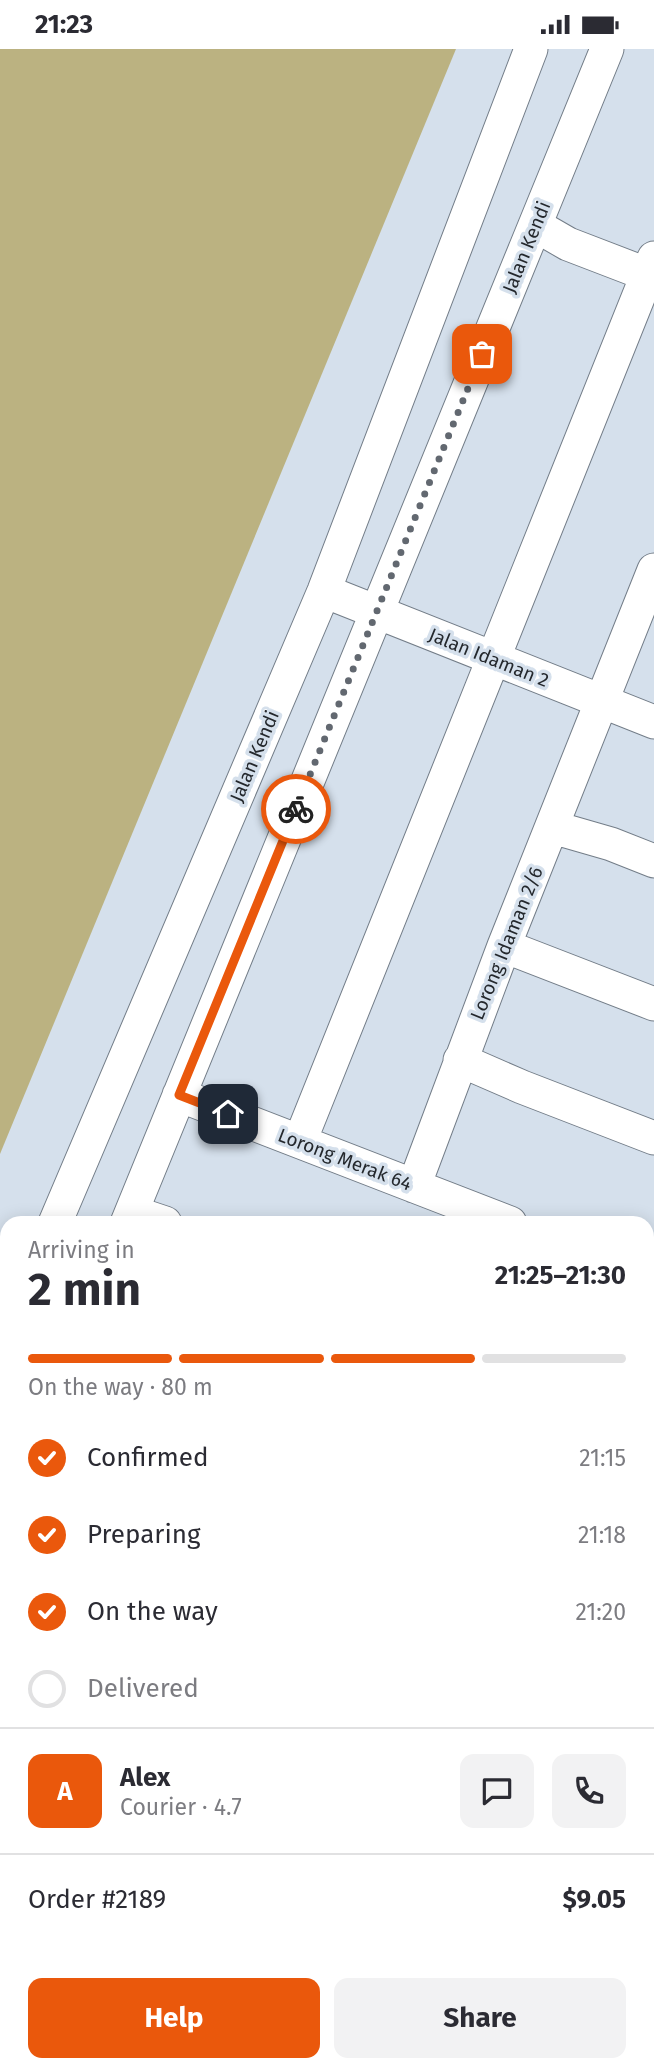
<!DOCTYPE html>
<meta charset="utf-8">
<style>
:root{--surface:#fff;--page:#f2f2f3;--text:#2b2b33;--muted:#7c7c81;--line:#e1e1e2;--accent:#ea580c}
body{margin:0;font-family:"Fira Sans",sans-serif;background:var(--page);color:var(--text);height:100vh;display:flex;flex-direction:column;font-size:26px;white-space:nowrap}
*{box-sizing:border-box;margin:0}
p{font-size:23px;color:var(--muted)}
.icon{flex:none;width:38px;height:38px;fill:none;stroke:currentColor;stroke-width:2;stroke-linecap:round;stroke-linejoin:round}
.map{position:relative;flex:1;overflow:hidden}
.details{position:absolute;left:0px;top:1167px;width:654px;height:856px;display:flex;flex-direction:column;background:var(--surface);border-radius:21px 21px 0 0;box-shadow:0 4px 18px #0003}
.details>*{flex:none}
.pin{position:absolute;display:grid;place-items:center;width:60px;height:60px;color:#fff;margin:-30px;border-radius:14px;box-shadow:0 4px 10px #0006}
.courier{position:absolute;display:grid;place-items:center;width:70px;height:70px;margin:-35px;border:5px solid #ea580c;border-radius:50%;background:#fff;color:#222;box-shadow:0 2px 9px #0007}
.summary em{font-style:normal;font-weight:700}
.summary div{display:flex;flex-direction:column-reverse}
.summary{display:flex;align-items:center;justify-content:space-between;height:119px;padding:0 28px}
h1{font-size:46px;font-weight:700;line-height:52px}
.bar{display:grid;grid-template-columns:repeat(4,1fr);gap:10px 7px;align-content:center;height:84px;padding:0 28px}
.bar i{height:9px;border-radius:5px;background:var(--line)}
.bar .active{background:var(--accent)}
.bar p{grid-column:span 4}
.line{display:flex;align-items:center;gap:18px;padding:0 28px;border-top:2px solid var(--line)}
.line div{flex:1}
.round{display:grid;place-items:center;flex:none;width:74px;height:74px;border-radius:14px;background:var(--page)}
ol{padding:0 28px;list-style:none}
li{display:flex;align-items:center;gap:21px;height:77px}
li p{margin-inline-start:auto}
li .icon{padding:7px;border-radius:50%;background:var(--accent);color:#fff;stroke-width:4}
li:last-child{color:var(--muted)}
li i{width:38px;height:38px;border:4px solid var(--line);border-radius:50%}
.button{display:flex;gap:14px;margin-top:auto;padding:14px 28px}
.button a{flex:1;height:80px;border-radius:14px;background:var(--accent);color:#fff;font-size:28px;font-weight:700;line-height:80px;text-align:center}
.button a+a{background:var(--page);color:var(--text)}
.status{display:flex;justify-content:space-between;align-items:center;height:49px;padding:0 35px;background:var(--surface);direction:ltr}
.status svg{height:19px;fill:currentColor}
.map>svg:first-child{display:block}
.green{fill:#bbb281}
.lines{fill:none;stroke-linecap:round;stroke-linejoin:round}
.minor-casing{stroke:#737d88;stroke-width:35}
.minor{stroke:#fff;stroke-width:33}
.done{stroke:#626870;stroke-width:7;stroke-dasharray:0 12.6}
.route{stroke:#ea580c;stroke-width:9}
.labels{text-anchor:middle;stroke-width:7;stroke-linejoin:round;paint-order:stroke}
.street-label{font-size:19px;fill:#24282d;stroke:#d5e0ec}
</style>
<div class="status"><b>21:23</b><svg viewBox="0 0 49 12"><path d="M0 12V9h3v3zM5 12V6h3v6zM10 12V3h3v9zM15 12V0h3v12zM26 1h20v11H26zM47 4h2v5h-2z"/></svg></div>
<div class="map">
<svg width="654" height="2022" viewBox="0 0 654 2022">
<rect width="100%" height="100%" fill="#d5e0ec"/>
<path class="green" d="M0,0h456l-456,1105z"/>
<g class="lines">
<g class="minor-casing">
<path id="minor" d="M535,176l33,19 86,33
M324,542l330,131
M552,778l59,17 43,17
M504,897l150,58
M460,1011l62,27 132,51
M179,1046l331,128
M300,1092l354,-883
M414,1137l90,-240 150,-376
M132,1163l33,11
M55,1174l269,-632 207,-542
M127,1174l480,-1174
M648,1227l6,3
M0,1310l7,-19
M648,1321l6,-17
M648,1352l6,3
M0,1511l7,-19
M648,1514l6,2
M648,1700l6,3
M648,1831l6,3
M0,1872l7,-19
M0,1948l7,2
M648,1967l6,3
M167,2016l14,6
M475,2016l13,6"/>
</g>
<use href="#minor" class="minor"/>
</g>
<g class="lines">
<path class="done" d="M296,760l186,-455"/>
<path class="route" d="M228,1065l-49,-19 117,-286"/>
</g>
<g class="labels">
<g class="street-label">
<text transform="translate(526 198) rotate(-68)" y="7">Jalan Kendi</text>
<text transform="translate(489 608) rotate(22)" y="7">Jalan Idaman 2</text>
<text transform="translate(254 707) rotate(-67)" y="7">Jalan Kendi</text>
<text transform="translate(506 894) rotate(-68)" y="7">Lorong Idaman 2/6</text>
<text transform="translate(345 1110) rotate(21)" y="7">Lorong Merak 64</text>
</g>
</g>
</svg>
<div class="pin" style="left:482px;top:305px;background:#ea580c"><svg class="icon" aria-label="bag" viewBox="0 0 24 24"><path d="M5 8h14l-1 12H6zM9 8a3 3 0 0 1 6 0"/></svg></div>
<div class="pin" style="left:228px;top:1065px;background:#1f2937"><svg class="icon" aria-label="home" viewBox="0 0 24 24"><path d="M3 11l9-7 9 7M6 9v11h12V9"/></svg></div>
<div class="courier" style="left:296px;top:760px"><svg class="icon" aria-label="bike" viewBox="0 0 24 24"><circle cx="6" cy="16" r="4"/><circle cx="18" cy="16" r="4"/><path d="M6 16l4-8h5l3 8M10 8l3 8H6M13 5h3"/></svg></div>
<section class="details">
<div class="summary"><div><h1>2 min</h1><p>Arriving in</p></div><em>21:25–21:30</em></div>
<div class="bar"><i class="active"></i><i class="active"></i><i class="active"></i><i></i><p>On the way · 80 m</p></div>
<ol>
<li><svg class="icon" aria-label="check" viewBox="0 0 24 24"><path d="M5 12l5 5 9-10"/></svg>Confirmed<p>21:15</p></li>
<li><svg class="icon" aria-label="check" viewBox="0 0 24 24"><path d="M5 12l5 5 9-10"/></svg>Preparing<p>21:18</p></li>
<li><svg class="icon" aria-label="check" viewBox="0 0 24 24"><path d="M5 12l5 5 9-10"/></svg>On the way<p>21:20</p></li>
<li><i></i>Delivered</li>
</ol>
<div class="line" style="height:126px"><b class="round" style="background:var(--accent);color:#fff">A</b><div><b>Alex</b><p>Courier · 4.7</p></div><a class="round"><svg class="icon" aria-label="chat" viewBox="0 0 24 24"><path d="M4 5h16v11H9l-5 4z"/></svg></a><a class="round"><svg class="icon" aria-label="phone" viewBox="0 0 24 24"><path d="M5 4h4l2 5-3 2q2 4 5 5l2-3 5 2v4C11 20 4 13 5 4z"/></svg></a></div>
<div class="line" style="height:91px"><div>Order #2189</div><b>$9.05</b></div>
<div class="button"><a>Help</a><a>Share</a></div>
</section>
</div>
